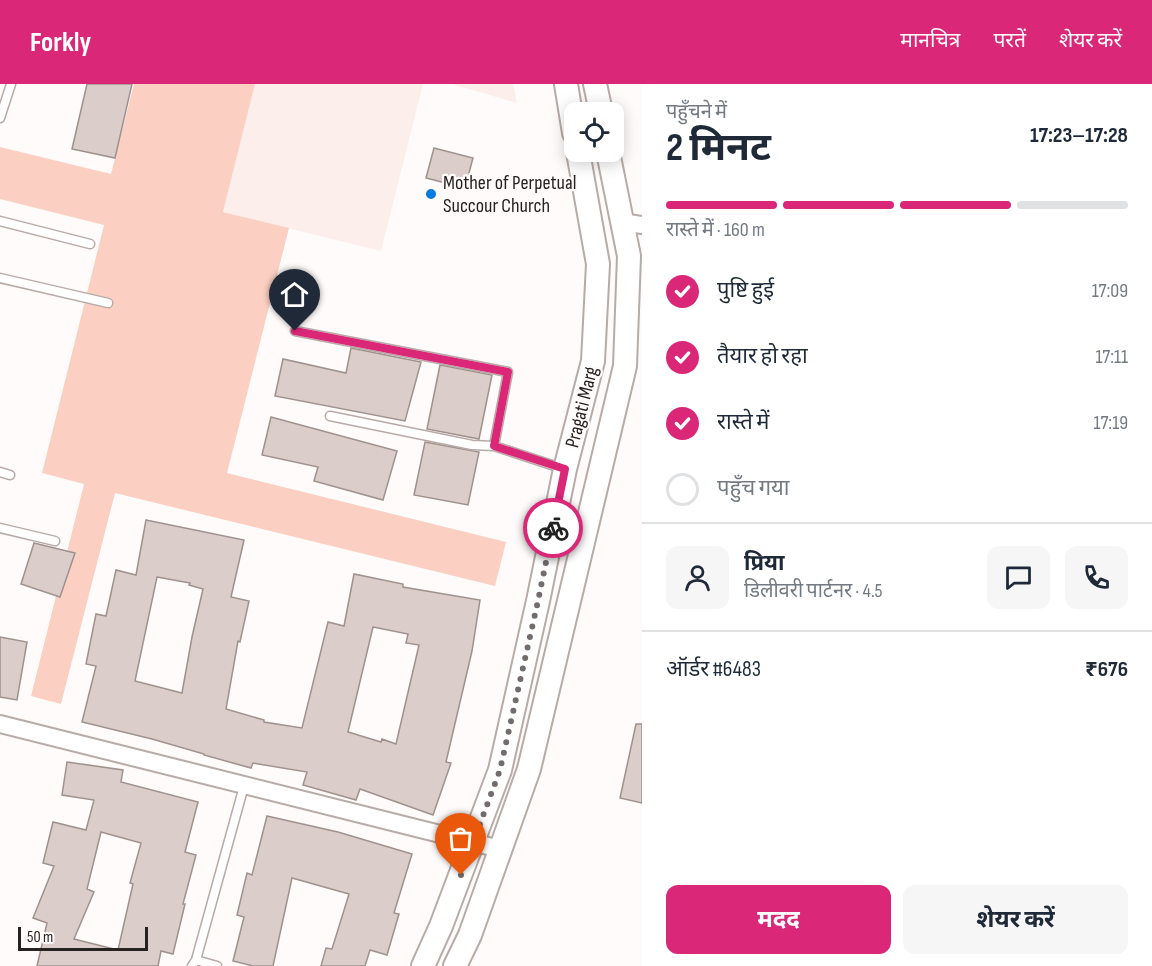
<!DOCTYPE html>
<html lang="hi">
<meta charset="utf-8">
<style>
:root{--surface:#fff;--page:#f6f6f7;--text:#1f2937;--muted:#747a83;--line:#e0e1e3;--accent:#db2777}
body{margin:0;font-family:"Sofia Sans Condensed","Noto Sans Devanagari",sans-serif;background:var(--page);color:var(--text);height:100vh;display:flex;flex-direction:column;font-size:22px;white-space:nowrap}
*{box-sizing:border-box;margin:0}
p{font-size:20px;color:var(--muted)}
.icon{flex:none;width:33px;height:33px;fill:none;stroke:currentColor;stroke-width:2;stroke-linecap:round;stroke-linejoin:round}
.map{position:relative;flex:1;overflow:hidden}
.side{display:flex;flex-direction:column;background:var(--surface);width:510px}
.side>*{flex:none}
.fabs{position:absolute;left:564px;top:18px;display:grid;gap:12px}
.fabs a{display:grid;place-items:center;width:60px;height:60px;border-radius:12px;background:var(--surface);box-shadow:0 3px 15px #0003;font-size:30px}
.scale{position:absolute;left:18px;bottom:15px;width:130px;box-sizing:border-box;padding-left:6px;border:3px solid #272120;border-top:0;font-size:16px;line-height:21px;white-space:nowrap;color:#272120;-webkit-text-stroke:4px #fefbfa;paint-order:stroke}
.pin{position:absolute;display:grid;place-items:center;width:51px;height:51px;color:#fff;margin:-62px -26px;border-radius:50% 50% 50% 0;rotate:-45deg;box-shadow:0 0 6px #0007}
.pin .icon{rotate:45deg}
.courier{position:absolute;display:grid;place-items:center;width:60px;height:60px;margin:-30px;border:4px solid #db2777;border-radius:50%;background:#fff;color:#222;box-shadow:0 2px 8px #0007}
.headline em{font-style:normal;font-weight:700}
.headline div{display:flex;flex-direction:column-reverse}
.headline{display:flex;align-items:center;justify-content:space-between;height:102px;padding:0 24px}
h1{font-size:39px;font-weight:700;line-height:45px}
.bar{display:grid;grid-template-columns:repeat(4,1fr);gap:9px 6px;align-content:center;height:72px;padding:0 24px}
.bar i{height:8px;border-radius:4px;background:var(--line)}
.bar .current{background:var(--accent)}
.bar p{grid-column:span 4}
.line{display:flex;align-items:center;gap:15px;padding:0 24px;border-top:2px solid var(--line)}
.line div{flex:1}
.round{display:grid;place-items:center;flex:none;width:63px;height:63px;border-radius:12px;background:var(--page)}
ol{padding:0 24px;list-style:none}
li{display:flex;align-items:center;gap:18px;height:66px}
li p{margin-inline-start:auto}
li .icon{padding:6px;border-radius:50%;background:var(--accent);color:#fff;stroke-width:4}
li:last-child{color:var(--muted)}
li i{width:33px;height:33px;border:3px solid var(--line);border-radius:50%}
.button{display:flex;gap:12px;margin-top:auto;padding:12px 24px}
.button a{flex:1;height:69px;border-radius:12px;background:var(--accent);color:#fff;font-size:24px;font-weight:700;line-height:69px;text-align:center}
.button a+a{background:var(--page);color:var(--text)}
header{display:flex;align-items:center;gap:36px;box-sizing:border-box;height:84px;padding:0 30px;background:var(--accent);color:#fff}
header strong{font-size:28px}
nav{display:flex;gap:33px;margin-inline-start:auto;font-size:21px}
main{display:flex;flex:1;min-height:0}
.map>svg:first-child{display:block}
.built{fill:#fceeea}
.green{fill:#fbd0c3}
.building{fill:#dbcdc9;stroke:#9f928e;stroke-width:1.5;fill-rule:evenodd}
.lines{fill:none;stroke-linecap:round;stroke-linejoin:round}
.service-casing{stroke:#b8aba7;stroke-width:11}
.minor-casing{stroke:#b8aba7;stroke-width:20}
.secondary-casing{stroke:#b8aba7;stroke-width:26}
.service{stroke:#fff;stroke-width:8}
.minor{stroke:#fff;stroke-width:16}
.secondary{stroke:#fff;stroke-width:22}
.done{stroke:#726d6c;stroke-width:6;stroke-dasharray:0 10.8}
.route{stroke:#db2777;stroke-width:8}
.poi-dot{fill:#067be2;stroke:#fefbfa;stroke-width:2}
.labels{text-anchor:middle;stroke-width:4.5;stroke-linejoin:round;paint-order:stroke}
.poi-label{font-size:20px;fill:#272120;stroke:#fefbfa;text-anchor:start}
.street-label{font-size:20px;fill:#272120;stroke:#fefbfa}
</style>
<header>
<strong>Forkly</strong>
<nav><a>मानचित्र</a><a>परतें</a><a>शेयर करें</a></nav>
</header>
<main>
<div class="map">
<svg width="642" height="882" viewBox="0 0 642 882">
<rect width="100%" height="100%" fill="#fefbfa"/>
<path class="built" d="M255,0h168l-42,167 -158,-39z
M452,0h61l4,19z"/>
<path class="green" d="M134,0h121l-32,128 66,16 -62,245 279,69 -11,44 -380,-93 -54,211 -30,-8 53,-212 -42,-11 62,-248 -104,-26v-52l111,27z"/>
<path class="building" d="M87,0h45l-17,74 -43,-9z
M434,64l39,10 -8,30 -39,-10z
M351,264l70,14 -16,59 -130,-25 8,-37 63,14z
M440,281l52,10 -13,64 -52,-10z
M271,333l126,34 -14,49 -69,-19 4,-14 -56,-12z
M425,358l54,10 -11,53 -54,-10z
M146,436l98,20 -13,57 18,4 -9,41 -2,-1 -12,68 38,11v2l38,6 26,-106 16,4 10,-52 49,10v3l77,13 -8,51 -26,111 5,1 -18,52 -73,-26 -4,11 -53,-15 4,-13 -54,-9 -2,5 -47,-13v-1l-52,-15 -70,-17 14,-56 -10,-2 10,-50 10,2 10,-46 20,5zM157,493l33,6 -1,2 14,4 -11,48 -10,56 -47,-12zM373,543l35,7 -2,9 13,2 -23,99 -14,-5 -1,3 -33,-10z
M34,459l41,10 -15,44 -39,-13z
M0,553l27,5 -10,58 -17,-3z
M636,640h6v79l-22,-5z
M67,678l56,8 -2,12 77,20 -13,50 11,3 -13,49h2l-12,50 -12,-3 -3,15h-121l10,-43 -14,-5 21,-52 -11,-3 10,-41 33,8 8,-30 -32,-5zM101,748l40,11 -11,40 3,1 -15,66 -44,-11 20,-47 -7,-3z
M267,732l71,16 74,22 -18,59 5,1 -12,41 -17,-5 -5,16h-44l5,-18 6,1 17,-55 -57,-16 -19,88h-20l-20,-5 11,-44 -7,-2 10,-42 5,2z"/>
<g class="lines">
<g class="service-casing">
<path id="service" d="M0,34l11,-34
M0,137l90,23
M0,194l108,25
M295,247l213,41 -14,74 70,23
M330,332l142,29 22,1
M0,388l10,3
M0,444l55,13
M196,876l21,6
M192,882l4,-6 48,-174"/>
</g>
<g class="minor-casing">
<path id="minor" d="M622,138l20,3
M0,640l500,125"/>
</g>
<g class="secondary-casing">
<path id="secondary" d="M566,0l8,49
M595,0l6,28
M423,882l18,-40 59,-156 38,-169 27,-132 28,-108 5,-97 -20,-112
M455,882l15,-31 59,-166 96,-403 4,-110 -21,-104"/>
</g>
<use href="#service" class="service"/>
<use href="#minor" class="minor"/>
<use href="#secondary" class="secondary"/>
</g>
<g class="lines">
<path class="done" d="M461,791l39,-105 38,-169 15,-73"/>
<path class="route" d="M295,247l213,41 -14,74 71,23 -12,59"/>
</g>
<circle class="poi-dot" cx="431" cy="110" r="6"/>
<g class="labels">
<g class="poi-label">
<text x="443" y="105">Mother of Perpetual<tspan x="443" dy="23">Succour Church</tspan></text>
</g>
<g class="street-label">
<text transform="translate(581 323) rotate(-76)" y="7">Pragati Marg</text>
</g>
</g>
</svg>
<div class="fabs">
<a><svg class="icon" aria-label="locate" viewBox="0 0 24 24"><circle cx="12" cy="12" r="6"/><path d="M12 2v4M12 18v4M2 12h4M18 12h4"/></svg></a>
</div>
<div class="scale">50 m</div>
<div class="pin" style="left:461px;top:791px;background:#ea580c"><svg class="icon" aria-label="bag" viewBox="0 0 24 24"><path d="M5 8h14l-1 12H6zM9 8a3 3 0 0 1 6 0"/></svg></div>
<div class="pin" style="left:295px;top:247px;background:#1f2937"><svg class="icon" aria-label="home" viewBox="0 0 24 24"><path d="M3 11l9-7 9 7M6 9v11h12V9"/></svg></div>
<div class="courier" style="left:553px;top:444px"><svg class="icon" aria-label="bike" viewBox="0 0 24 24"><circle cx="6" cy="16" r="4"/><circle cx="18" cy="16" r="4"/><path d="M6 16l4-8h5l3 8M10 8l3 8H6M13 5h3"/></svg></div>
</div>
<section class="side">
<div class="headline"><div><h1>2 मिनट</h1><p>पहुँचने में</p></div><em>17:23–17:28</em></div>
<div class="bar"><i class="current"></i><i class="current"></i><i class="current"></i><i></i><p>रास्ते में · 160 m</p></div>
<ol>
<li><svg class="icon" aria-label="check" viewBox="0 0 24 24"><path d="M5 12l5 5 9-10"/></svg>पुष्टि हुई<p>17:09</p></li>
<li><svg class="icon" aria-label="check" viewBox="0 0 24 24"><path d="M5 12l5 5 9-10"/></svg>तैयार हो रहा<p>17:11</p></li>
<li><svg class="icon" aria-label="check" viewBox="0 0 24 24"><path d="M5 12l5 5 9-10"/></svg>रास्ते में<p>17:19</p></li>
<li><i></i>पहुँच गया</li>
</ol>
<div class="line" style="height:108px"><a class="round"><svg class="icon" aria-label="person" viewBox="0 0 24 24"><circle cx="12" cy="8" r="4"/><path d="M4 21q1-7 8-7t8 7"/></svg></a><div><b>प्रिया</b><p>डिलीवरी पार्टनर · 4.5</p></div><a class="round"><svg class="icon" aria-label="chat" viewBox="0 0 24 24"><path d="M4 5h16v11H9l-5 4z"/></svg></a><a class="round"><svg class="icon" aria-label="phone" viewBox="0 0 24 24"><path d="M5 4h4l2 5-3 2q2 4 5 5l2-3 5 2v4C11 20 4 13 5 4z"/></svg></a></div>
<div class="line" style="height:78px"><div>ऑर्डर #6483</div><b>₹676</b></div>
<div class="button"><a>मदद</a><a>शेयर करें</a></div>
</section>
</main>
